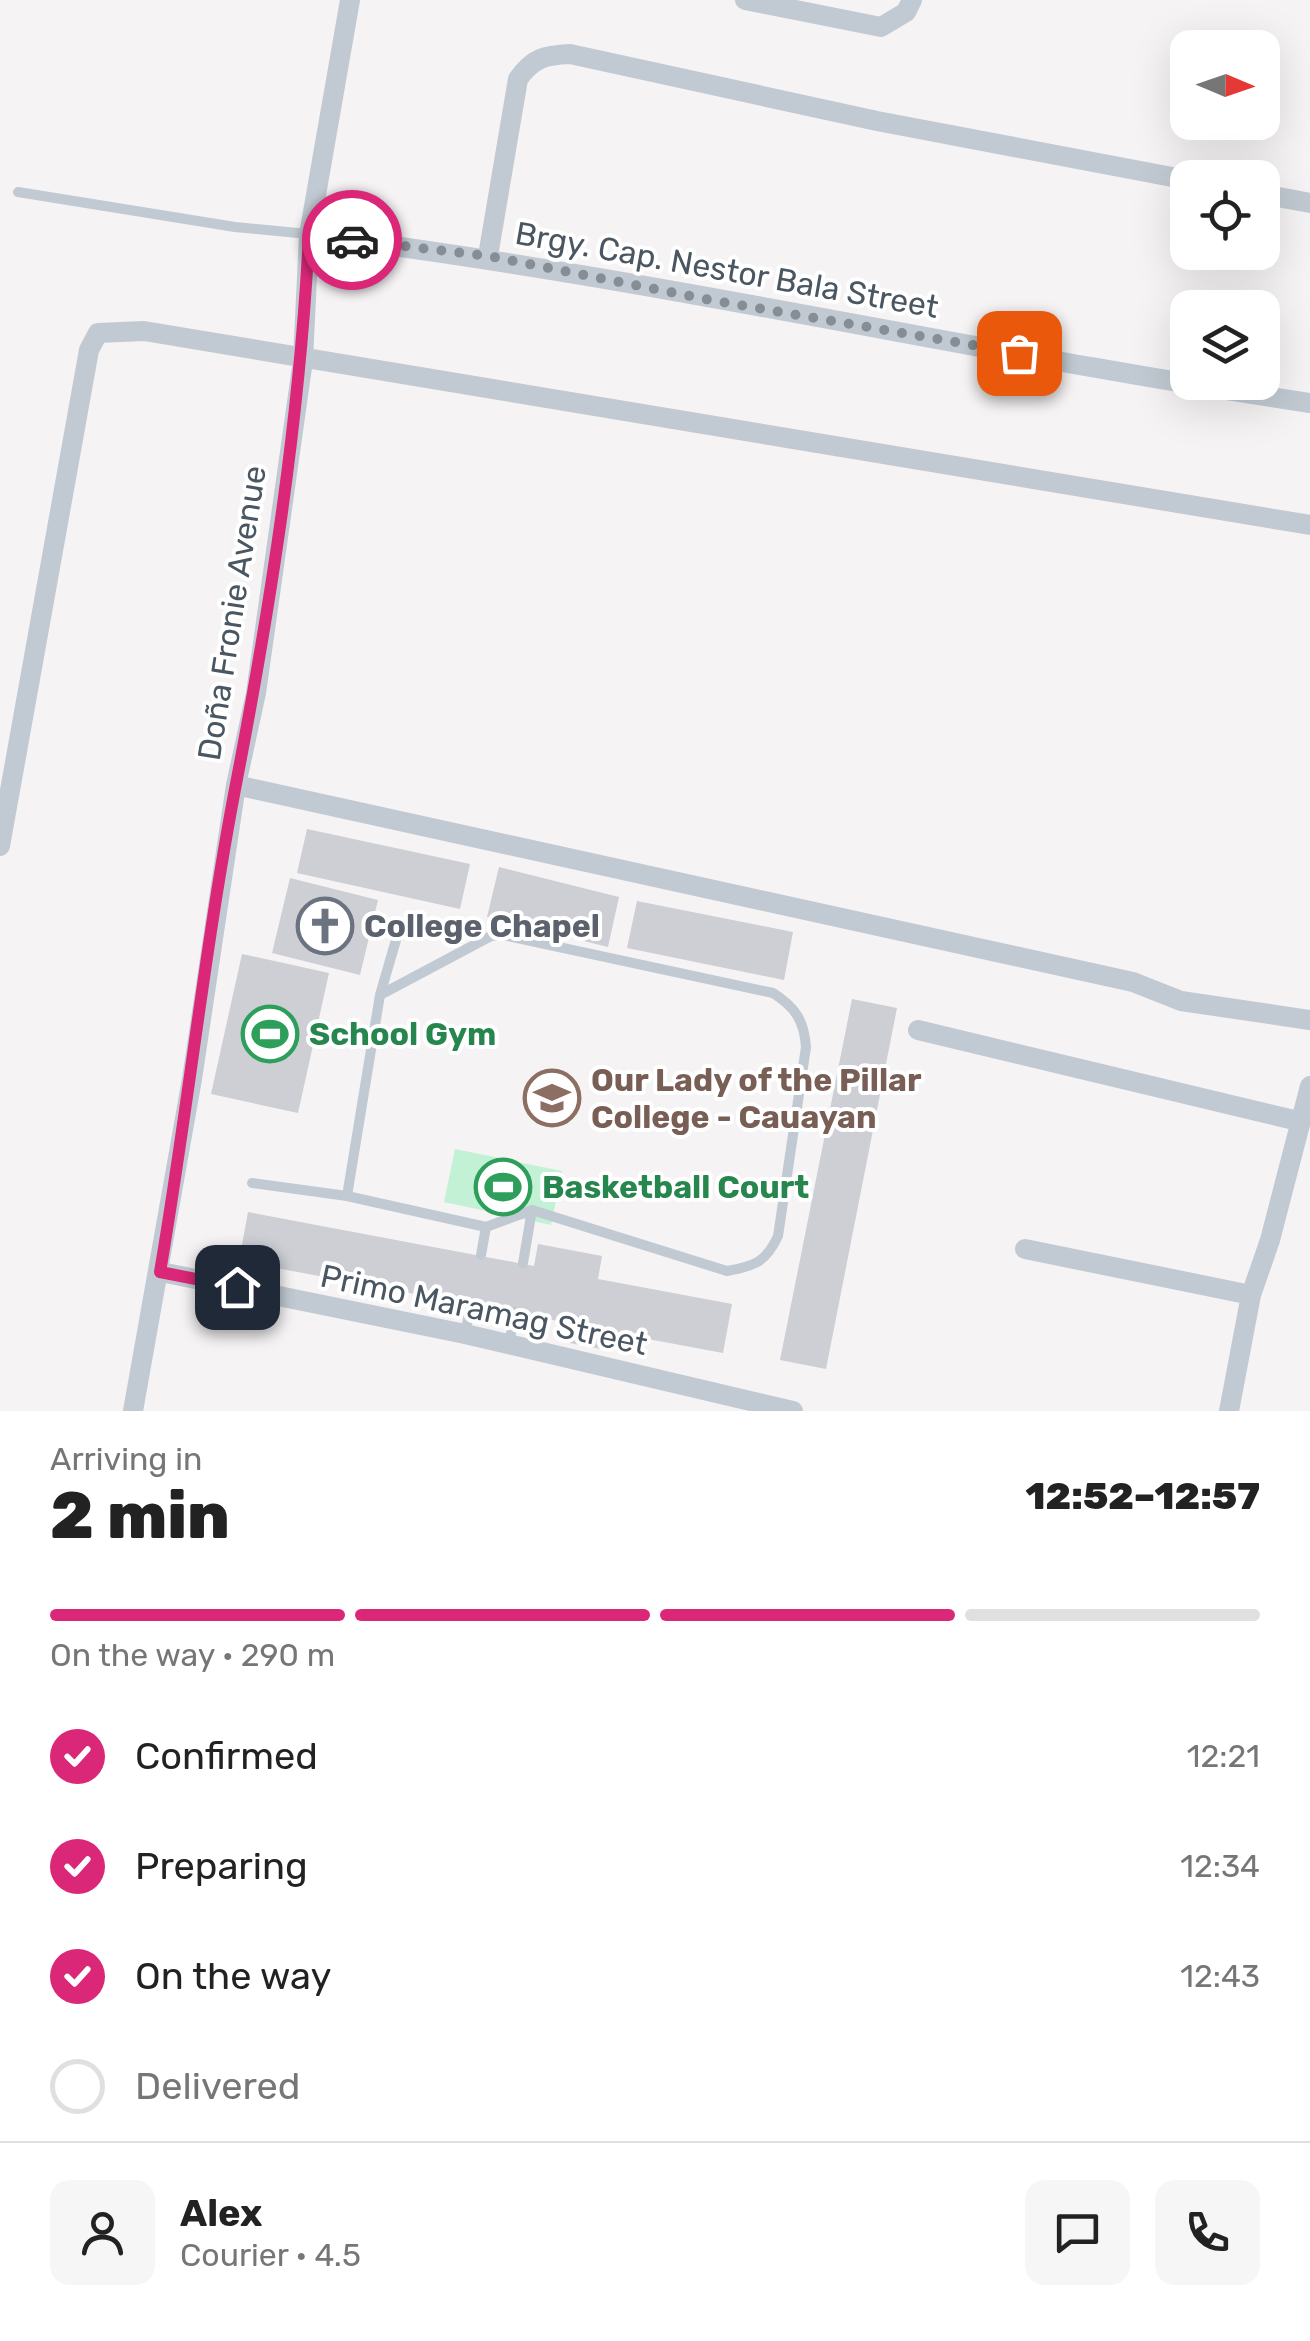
<!DOCTYPE html>
<meta charset="utf-8">
<style>
:root{--surface:#fff;--page:#f6f6f6;--text:#222;--muted:#767676;--line:#e0e0e0;--accent:#db2777}
body{margin:0;font-family:Rubik,sans-serif;background:var(--page);color:var(--text);height:100vh;display:flex;flex-direction:column;font-size:38px;white-space:nowrap}
*{box-sizing:border-box;margin:0}
p{font-size:32px;color:var(--muted)}
.icon{flex:none;width:55px;height:55px;fill:none;stroke:currentColor;stroke-width:2;stroke-linecap:round;stroke-linejoin:round}
.map{position:relative;height:1411px;overflow:hidden}
.panel{display:flex;flex-direction:column;background:var(--surface);flex:1}
.panel>*{flex:none}
.needle{width:65px;rotate:92deg}
.tools{position:absolute;left:1170px;top:30px;display:grid;gap:20px}
.tools a{display:grid;place-items:center;width:110px;height:110px;border-radius:20px;background:var(--surface);box-shadow:0 10px 40px #0002;font-size:50px}
.pin{position:absolute;display:grid;place-items:center;width:85px;height:85px;color:#fff;margin:-42px;border-radius:20px;box-shadow:0 5px 15px #0006}
.courier{position:absolute;display:grid;place-items:center;width:100px;height:100px;margin:-50px;border:8px solid #db2777;border-radius:50%;background:#fff;color:#222;box-shadow:0 2px 12px #0007}
.summary em{font-style:normal;font-weight:800}
.summary div{display:flex;flex-direction:column-reverse}
.summary{display:flex;align-items:center;justify-content:space-between;height:170px;padding:0 50px}
h1{font-size:65px;font-weight:800;line-height:75px}
.bar{display:grid;grid-template-columns:repeat(4,1fr);gap:15px 10px;align-content:center;height:120px;padding:0 50px}
.bar i{height:12px;border-radius:8px;background:var(--line)}
.bar .active{background:var(--accent)}
.bar p{grid-column:span 4}
.line{display:flex;align-items:center;gap:25px;padding:0 50px;border-top:2px solid var(--line)}
.line div{flex:1}
.round{display:grid;place-items:center;flex:none;width:105px;height:105px;border-radius:20px;background:var(--page)}
ol{padding:0 50px;list-style:none}
li{display:flex;align-items:center;gap:30px;height:110px}
li p{margin-inline-start:auto}
li .icon{padding:10px;border-radius:50%;background:var(--accent);color:#fff;stroke-width:4}
li:last-child{color:var(--muted)}
li i{width:55px;height:55px;border:5px solid var(--line);border-radius:50%}
.map>svg:first-child{display:block}
.green{fill:#c3f1d5}
.building{fill:#cdcfd5}
.lines{fill:none;stroke-linecap:round;stroke-linejoin:round}
.service{stroke:#c1cad2;stroke-width:10}
.minor{stroke:#c1cad2;stroke-width:20}
.done{stroke:#868d94;stroke-width:10;stroke-dasharray:0 18}
.route{stroke:#db2777;stroke-width:12}
.labels{text-anchor:middle;stroke-width:8;stroke-linejoin:round;paint-order:stroke}
.street-label{font-size:32px;fill:#4a5661;stroke:#fff}
.worship-label{font-size:32px;font-weight:bold;fill:#5b616d;stroke:#fff;text-anchor:start}
.leisure-label{font-size:32px;font-weight:bold;fill:#27864d;stroke:#fff;text-anchor:start}
.education-label{font-size:32px;font-weight:bold;fill:#785e54;stroke:#fff;text-anchor:start}
</style>
<div class="map">
<svg width="1310" height="1411" viewBox="0 0 1310 1411">
<rect width="100%" height="100%" fill="#f5f3f3"/>
<path class="green" d="M455,1149l107,22 -11,54 -107,-23z"/>
<path class="building" d="M307,829l163,35 -10,45 -163,-36z
M499,867l120,30 -11,50 -121,-30z
M290,878l88,22 -18,75 -88,-22z
M637,901l156,31 -9,48 -157,-32z
M242,954l87,19 -31,140 -87,-19z
M852,999l45,9 -71,361 -46,-9z
M248,1212l286,54 4,-22 64,12 -4,23 134,25 -9,49 -118,-22 -4,18 -42,-8 4,-19 -324,-61z"/>
<g class="lines">
<path class="service" d="M18,192l217,35 73,7
M252,1183l95,13 139,31 46,-17 195,61c28,-5 39,-9 51,-35l28,-189c-2,-27 -11,-40 -33,-54l-270,-58 -12,1 -111,59
M347,1196l33,-201 16,-55
M481,1255l5,-28
M523,1263l9,-53
M465,1334l6,-30
M509,1344l6,-32"/>
<path class="minor" d="M745,0l136,27 25,-15 6,-12
M1262,194l48,9
M309,235c336,41 666,118 1001,168
M488,256l30,-177c15,-21 27,-24 52,-25l307,67 311,59
M236,785l897,197 48,19 129,19
M0,846l89,-496 9,-17 46,-2 1166,194
M918,1030l380,91
M1025,1249l226,46
M161,1272l304,62 328,77
M133,1411l59,-332 44,-294 20,-92 47,-333 6,-125 41,-235
M1229,1411l22,-116 19,-55 40,-154"/>
</g>
<g class="lines">
<path class="done" d="M352,240l136,16 222,44 309,53"/>
<path class="route" d="M237,1287l-77,-15c28,-163 45,-327 76,-488 35,-181 64,-366 73,-550l43,6"/>
</g>
<defs>
<g id="church-ring" transform="scale(2.875)"><circle r="9.5" fill="#fff" stroke="#6b7280" stroke-width="1.5"/><path d="M-1.2-6h2.4v3.5h3.3v2.4h-3.3V6h-2.4V-.1h-3.3v-2.4h3.3Z" fill="#6b7280"/></g>
<g id="stadium-ring" transform="scale(2.875)"><circle r="9.5" fill="#fff" stroke="#2e9e5b" stroke-width="1.5"/><path d="M0-5a6.5 5 0 1 0 0 10a6.5 5 0 1 0 0-10ZM-3.5-1.8h7v3.6h-7Z" fill="#2e9e5b"/></g>
<g id="university-ring" transform="scale(2.875)"><circle r="9.5" fill="#fff" stroke="#8d6e63" stroke-width="1.5"/><path d="M0-5L7-2L0 1L-7-2ZM-4 1L0 2.5L4 1V4Q0 6-4 4Z" fill="#8d6e63"/></g>
</defs>
<g fill-rule="evenodd">
<use href="#church-ring" x="325" y="926"/>
<use href="#stadium-ring" x="270" y="1034"/>
<use href="#university-ring" x="552" y="1098"/>
<use href="#stadium-ring" x="503" y="1187"/>
</g>
<g class="labels">
<g class="street-label">
<text transform="translate(727 270) rotate(10)" y="11">Brgy. Cap. Nestor Bala Street</text>
<text transform="translate(232 613) rotate(-81)" y="11">Doña Fronie Avenue</text>
<text transform="translate(484 1310) rotate(12)" y="11">Primo Maramag Street</text>
</g>
<g class="worship-label">
<text x="364" y="937">College Chapel</text>
</g>
<g class="leisure-label">
<text x="309" y="1045">School Gym</text>
<text x="542" y="1198">Basketball Court</text>
</g>
<g class="education-label">
<text x="591" y="1091">Our Lady of the Pillar<tspan x="591" dy="37">College - Cauayan</tspan></text>
</g>
</g>
</svg>
<div class="tools">
<a><svg class="needle" viewBox="-14 -14 28 28"><path d="M0-13l5 13h-10z" fill="#e53935"/><path d="M0 13l5-13h-10z" fill="#767676"/></svg></a>
<a><svg class="icon" aria-label="locate" viewBox="0 0 24 24"><circle cx="12" cy="12" r="6"/><path d="M12 2v4M12 18v4M2 12h4M18 12h4"/></svg></a>
<a><svg class="icon" aria-label="layers" viewBox="0 0 24 24"><path d="M12 4l9 5-9 5-9-5zM3 14l9 5 9-5"/></svg></a>
</div>
<div class="pin" style="left:1019px;top:353px;background:#ea580c"><svg class="icon" aria-label="bag" viewBox="0 0 24 24"><path d="M5 8h14l-1 12H6zM9 8a3 3 0 0 1 6 0"/></svg></div>
<div class="pin" style="left:237px;top:1287px;background:#1f2937"><svg class="icon" aria-label="home" viewBox="0 0 24 24"><path d="M3 11l9-7 9 7M6 9v11h12V9"/></svg></div>
<div class="courier" style="left:352px;top:240px"><svg class="icon" aria-label="car" viewBox="0 0 24 24"><path d="M5 17H2v-5l4-1 3-4h7l3 4 3 1v5h-3M9 17h6M6 11h13"/><circle cx="7" cy="17" r="2"/><circle cx="17" cy="17" r="2"/></svg></div>
</div>
<section class="panel">
<div class="summary"><div><h1>2 min</h1><p>Arriving in</p></div><em>12:52–12:57</em></div>
<div class="bar"><i class="active"></i><i class="active"></i><i class="active"></i><i></i><p>On the way · 290 m</p></div>
<ol>
<li><svg class="icon" aria-label="check" viewBox="0 0 24 24"><path d="M5 12l5 5 9-10"/></svg>Confirmed<p>12:21</p></li>
<li><svg class="icon" aria-label="check" viewBox="0 0 24 24"><path d="M5 12l5 5 9-10"/></svg>Preparing<p>12:34</p></li>
<li><svg class="icon" aria-label="check" viewBox="0 0 24 24"><path d="M5 12l5 5 9-10"/></svg>On the way<p>12:43</p></li>
<li><i></i>Delivered</li>
</ol>
<div class="line" style="height:180px"><a class="round"><svg class="icon" aria-label="person" viewBox="0 0 24 24"><circle cx="12" cy="8" r="4"/><path d="M4 21q1-7 8-7t8 7"/></svg></a><div><b>Alex</b><p>Courier · 4.5</p></div><a class="round"><svg class="icon" aria-label="chat" viewBox="0 0 24 24"><path d="M4 5h16v11H9l-5 4z"/></svg></a><a class="round"><svg class="icon" aria-label="phone" viewBox="0 0 24 24"><path d="M5 4h4l2 5-3 2q2 4 5 5l2-3 5 2v4C11 20 4 13 5 4z"/></svg></a></div>
</section>
